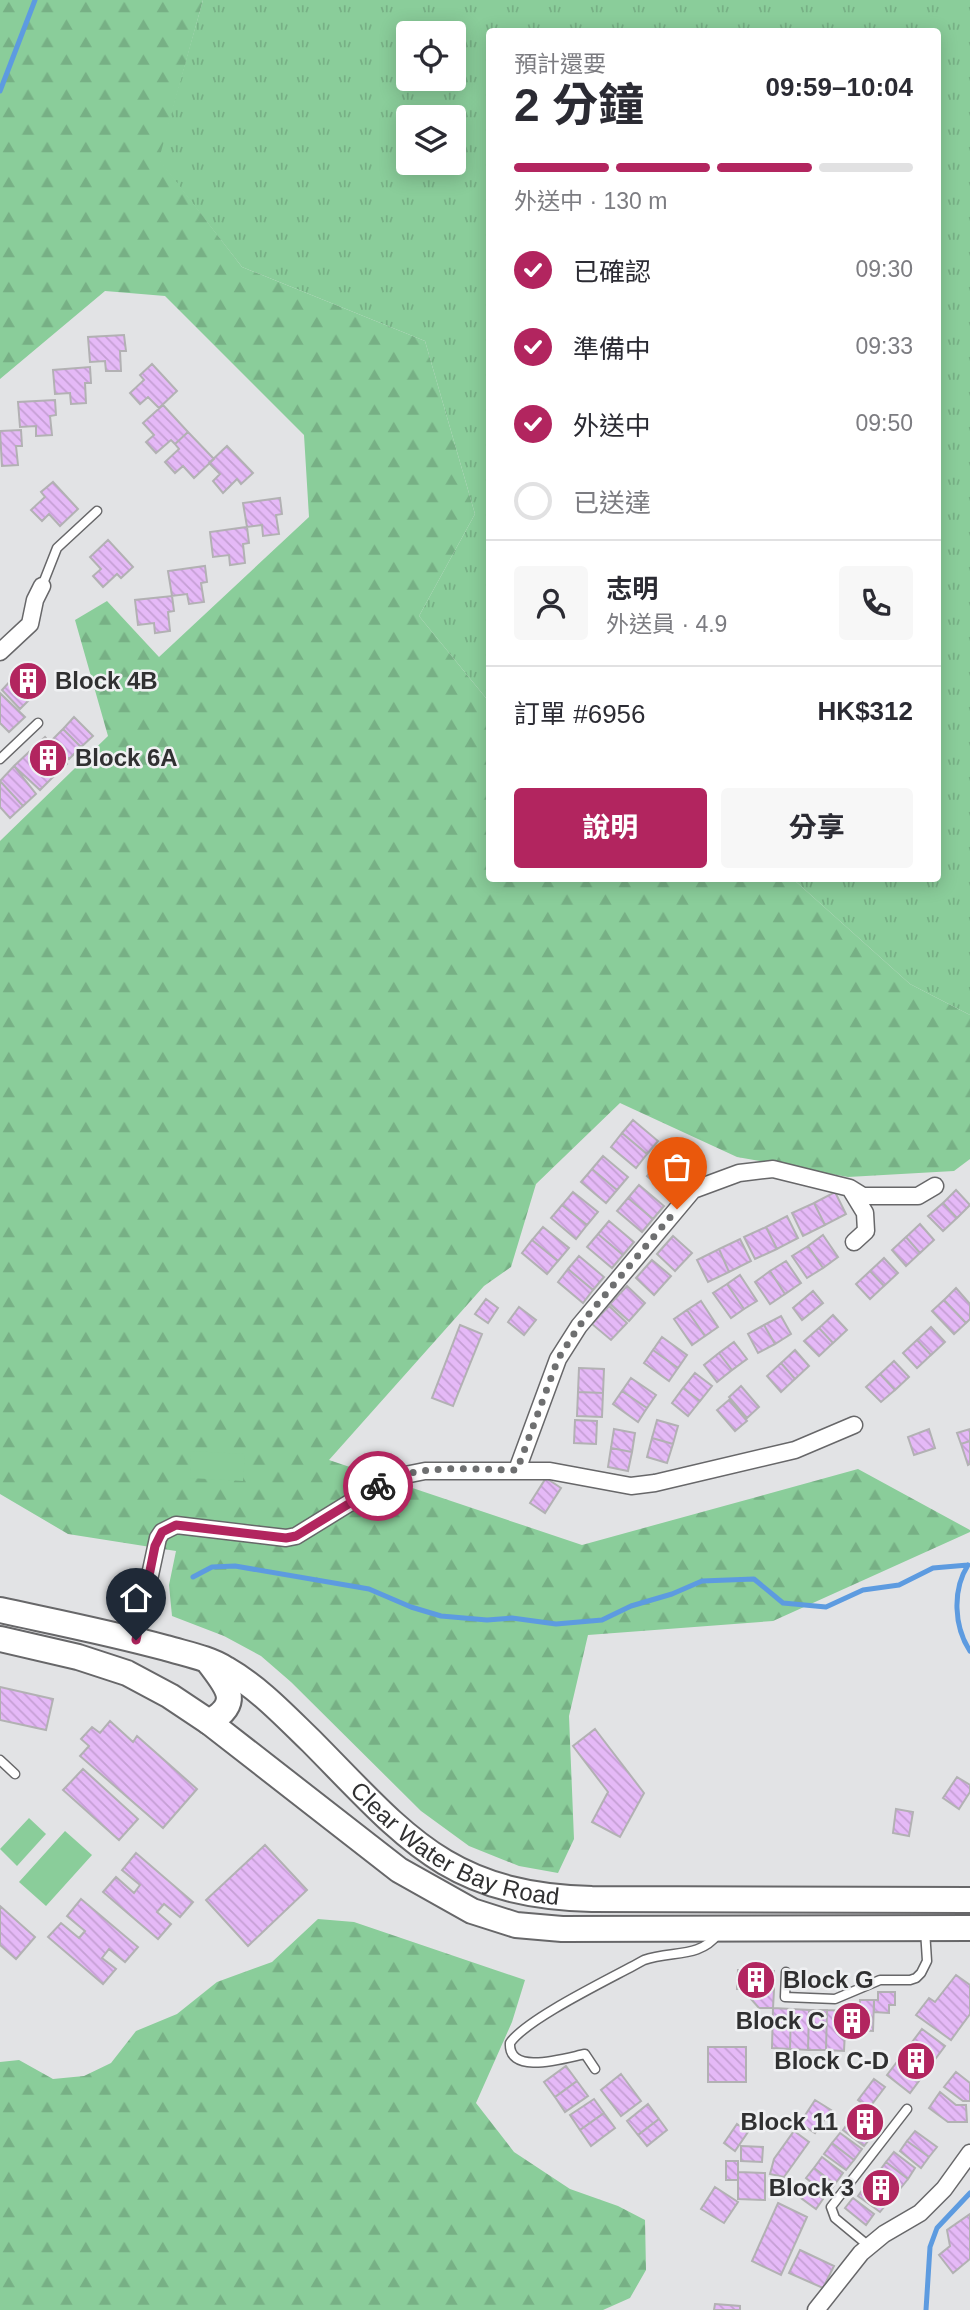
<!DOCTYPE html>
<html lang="zh-TW">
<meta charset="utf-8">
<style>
:root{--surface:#fff;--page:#f7f7f7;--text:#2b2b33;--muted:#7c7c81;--line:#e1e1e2;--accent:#b2255f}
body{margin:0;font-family:Helvetica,"Noto Sans TC",sans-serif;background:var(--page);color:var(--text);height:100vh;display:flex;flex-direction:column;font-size:26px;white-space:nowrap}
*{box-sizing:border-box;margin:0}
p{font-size:23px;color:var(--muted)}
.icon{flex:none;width:38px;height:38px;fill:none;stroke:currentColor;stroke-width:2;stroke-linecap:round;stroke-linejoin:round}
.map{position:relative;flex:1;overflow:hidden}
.details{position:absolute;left:486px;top:28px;width:455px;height:854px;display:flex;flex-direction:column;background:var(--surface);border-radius:7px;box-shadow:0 4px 18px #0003}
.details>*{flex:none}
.controls{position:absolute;left:396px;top:21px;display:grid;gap:14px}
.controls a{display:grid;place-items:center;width:70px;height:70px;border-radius:7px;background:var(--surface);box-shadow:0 4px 18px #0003;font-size:35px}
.pin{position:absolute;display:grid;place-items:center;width:60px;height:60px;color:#fff;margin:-72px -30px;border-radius:50% 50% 50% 0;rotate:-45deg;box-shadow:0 0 7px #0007}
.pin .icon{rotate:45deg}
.courier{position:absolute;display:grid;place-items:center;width:70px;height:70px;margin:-35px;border:5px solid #b2255f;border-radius:50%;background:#fff;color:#222;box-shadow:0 2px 9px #0007}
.headline em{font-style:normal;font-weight:700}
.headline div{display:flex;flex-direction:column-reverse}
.headline{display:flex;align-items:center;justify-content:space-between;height:119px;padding:0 28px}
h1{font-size:46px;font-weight:700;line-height:52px}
.bar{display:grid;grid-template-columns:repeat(4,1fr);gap:10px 7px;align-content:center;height:84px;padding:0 28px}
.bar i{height:9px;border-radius:5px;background:var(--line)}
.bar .active{background:var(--accent)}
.bar p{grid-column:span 4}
.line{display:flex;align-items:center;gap:18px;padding:0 28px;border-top:2px solid var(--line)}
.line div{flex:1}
.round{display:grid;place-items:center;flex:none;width:74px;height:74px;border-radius:7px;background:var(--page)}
ol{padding:0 28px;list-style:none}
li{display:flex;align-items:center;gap:21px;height:77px}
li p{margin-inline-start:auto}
li .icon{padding:7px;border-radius:50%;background:var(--accent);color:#fff;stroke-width:4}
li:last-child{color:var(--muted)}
li i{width:38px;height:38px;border:4px solid var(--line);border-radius:50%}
.action{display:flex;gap:14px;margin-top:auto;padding:14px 28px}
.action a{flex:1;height:80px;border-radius:7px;background:var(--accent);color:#fff;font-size:28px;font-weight:700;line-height:80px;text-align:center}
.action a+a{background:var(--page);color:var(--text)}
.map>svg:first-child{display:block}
.grass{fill:url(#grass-tufts);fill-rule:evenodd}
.forest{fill:url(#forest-firs)}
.garden{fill:#8acd9a}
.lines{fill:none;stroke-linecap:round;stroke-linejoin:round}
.stream{stroke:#5d9be0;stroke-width:5}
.building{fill:url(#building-back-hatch);stroke:#b2b1b3;stroke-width:2}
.lane-casing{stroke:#676769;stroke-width:11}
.street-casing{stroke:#676769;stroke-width:19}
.primary-casing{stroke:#676769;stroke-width:28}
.lane{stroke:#fff;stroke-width:8}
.street{stroke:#fff;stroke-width:16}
.primary{stroke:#fff;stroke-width:24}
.done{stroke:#6e6f70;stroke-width:7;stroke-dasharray:0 12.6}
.route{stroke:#b2255f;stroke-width:9}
.labels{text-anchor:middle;stroke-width:5;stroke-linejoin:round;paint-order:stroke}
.poi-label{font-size:24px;font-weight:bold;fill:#303031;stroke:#eff0f2;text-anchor:end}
.street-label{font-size:24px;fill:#303031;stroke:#eff0f2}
</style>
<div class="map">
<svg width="970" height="2310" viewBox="0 0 970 2310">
<defs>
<pattern id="grass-tufts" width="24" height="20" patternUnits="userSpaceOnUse" patternTransform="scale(1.75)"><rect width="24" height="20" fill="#8acd9a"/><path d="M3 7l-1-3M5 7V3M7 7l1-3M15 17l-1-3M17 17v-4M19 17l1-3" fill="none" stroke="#77b085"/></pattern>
<pattern id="forest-firs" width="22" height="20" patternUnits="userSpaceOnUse" patternTransform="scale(1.75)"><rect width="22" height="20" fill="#8acd9a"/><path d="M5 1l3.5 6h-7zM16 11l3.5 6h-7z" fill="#77b085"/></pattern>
<pattern id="building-back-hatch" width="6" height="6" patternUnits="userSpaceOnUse" patternTransform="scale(1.75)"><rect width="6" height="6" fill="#e5b9f7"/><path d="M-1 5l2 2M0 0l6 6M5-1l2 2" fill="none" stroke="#c59fd4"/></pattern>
</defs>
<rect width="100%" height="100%" fill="#e2e3e5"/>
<path class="grass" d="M203,0h767v1015l-60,-31 -117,-105 145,-1v-846h-448v671l-71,-87 56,-102 -50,-173 -183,-74 -84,-108zM408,33h45v46h-45zM408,117h45v46h-45z"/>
<path class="forest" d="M0,0h203l-44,159 83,108 183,74 50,173 -56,102 71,87v175l303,1 117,105 60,31v144l-16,12 -106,6 -111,-20 -117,-54 -84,81 -25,83 -27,19 -155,174 253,85 276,-76 112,61v2l-197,89 -185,14 -19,81 5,123 -16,34 -39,-7 -50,-20 -48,-35 -130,-129 -30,-26 -37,-20 -52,-20 -3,-31 7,-34 -108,-17 -68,-40v-653l108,-105 -33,-116 32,-19 52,56 150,-140 -5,-82 -139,-139 -60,-5 -105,88z
M318,1919l36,3 171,58 -13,42 -36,81 38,49 56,37 48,17 27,14 1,50 -16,28 -27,12h-603v-248l19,-2 34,19 31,-3 27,-13 25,-32 41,-17 40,-32 55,-20z"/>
<path class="garden" d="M191,1451l54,3 -2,27 -53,-3z
M29,1818l17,16 -29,32 -17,-17z
M65,1831l27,24 -46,51 -27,-24z"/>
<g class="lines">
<path class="stream" d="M0,91l35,-91
M968,1565c-16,25 -14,62 2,86
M193,1577l19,-10 23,-1 134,23 42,18 30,9 46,4 25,-2 44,6 46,-4 29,-14 41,-12 30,-13 52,-2 29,24 43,4 37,-17 36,-5 34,-17 35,-3
M926,2310l4,-63 7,-19 33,-35"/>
</g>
<path class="building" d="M124,335l2,16h-6l1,20h-15l-1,-10 -15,1 -2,-25z
M152,364l25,27 -18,17 -11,-11 -8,7 -10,-11 14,-13 -4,-5z
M90,367l1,16h-6l1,20 -15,1 -1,-11 -15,1 -2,-24z
M55,400l1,15 -6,1 2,19 -16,1v-10l-16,1 -2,-25z
M163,405l25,27 -13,12 -4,-4 -15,13 -10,-11 8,-7 -11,-12z
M21,430l1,16h-6l2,19 -16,1 -2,-35z
M188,432l26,27 -20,19 -11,-12 -8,7 -10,-11 14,-13 -4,-5z
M227,446l26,27 -12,11 -4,-5 -14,14 -10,-12 7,-7 -11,-11z
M53,482l25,27 -18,17 -11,-12 -7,7 -11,-11 14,-13 -4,-5z
M280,498l2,16 -6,1 3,19 -16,2 -1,-11 -15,2 -4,-24z
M247,527l2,16 -6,1 2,19 -15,2 -1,-10 -16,2 -3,-25z
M108,540l25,27 -12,11 -4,-4 -14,13 -10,-11 8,-7 -11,-12z
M205,566l2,16 -6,1 3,19 -15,2 -2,-10 -15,2 -4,-25z
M172,596l2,15 -6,1 2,19 -15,2 -1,-10 -16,2 -3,-25z
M25,666l18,19 -11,12 -19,-19z
M13,678l19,19 -12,12 -18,-19z
M0,693l25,24 -16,15 -9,-9z
M74,717l19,19 -12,11 -18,-18z
M63,729l18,18 -12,12 -18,-18z
M45,737l22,27 -14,13 -24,-25z
M29,752l24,25 -13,13 -26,-24z
M14,766l22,28 -13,12 -23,-25z
M0,781l23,25 -13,12 -10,-11z
M633,1120l25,21 -11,13 -25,-21z
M622,1133l25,21 -11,14 -25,-21z
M668,1150l25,20 -10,13 -25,-21z
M603,1156l25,21 -11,13 -25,-21z
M658,1162l25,21 -11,14 -25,-21z
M592,1169l25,21 -11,13 -25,-21z
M639,1185l25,21 -11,13 -25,-21z
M956,1190l14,15 -13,13 -14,-15z
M573,1192l25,20 -11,13 -25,-20z
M835,1192l11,22 -21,11 -11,-22z
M628,1198l25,21 -11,13 -25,-21z
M814,1203l11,22 -22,11 -11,-23z
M943,1203l14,15 -14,13 -15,-15z
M562,1205l25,20 -11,14 -25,-21z
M787,1216l11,22 -21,11 -11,-22z
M609,1221l25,21 -11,13 -25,-21z
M920,1224l14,16 -14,13 -14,-16z
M543,1227l26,21 -11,13 -26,-21z
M766,1227l11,22 -22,10 -11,-22z
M598,1234l25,21 -11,13 -25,-21z
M823,1235l15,22 -15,11 -15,-22z
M673,1236l19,17 -17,18 -18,-17z
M906,1237l14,16 -14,13 -14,-16z
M740,1239l11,22 -22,11 -10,-23z
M532,1240l26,21 -11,13 -25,-21z
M808,1246l15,22 -16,10 -15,-22z
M719,1249l10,23 -21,10 -11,-22z
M579,1256l25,21 -11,13 -25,-21z
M884,1258l14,15 -14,13 -14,-15z
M652,1260l19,16 -17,19 -18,-17z
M786,1261l15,22 -16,11 -15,-23z
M568,1269l25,21 -10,13 -25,-21z
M770,1271l15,23 -15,10 -15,-22z
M870,1271l14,15 -14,13 -14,-15z
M740,1275l17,26 -13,8 -17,-25z
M727,1284l17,25 -13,9 -18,-25z
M627,1286l18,17 -16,18 -19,-17z
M956,1288l14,16v15l-4,4 -22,-23z
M813,1291l10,12 -21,17 -9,-12z
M486,1299l12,9 -10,15 -13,-9z
M944,1300l22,23 -12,11 -22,-23z
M701,1301l17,26 -13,9 -18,-26z
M609,1306l18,17 -16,17 -19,-16z
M519,1307l17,13 -12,15 -16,-13z
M687,1310l18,26 -13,9 -18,-26z
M833,1315l14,15 -14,13 -14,-15z
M781,1316l10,18 -16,10 -11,-19z
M460,1325l22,9 -29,72 -21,-8z
M764,1325l11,19 -17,9 -10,-19z
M931,1327l14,15 -14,13 -14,-15z
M819,1328l14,15 -14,13 -15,-15z
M662,1337l25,18 -9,13 -25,-18z
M917,1340l14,15 -14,13 -14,-15z
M734,1342l13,17 -15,11 -13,-17z
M653,1350l25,18 -9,13 -25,-18z
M795,1350l14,16 -14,13 -14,-16z
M719,1353l13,17 -15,12 -13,-17z
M894,1361l15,16 -14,13 -15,-16z
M781,1363l14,16 -14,13 -14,-16z
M579,1368l25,1 -1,24 -25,-1z
M695,1373l17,13 -12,15 -17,-13z
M880,1374l15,16 -14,12 -15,-15z
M631,1378l25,17 -9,13 -25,-17z
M741,1386l18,21 -12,11 -18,-21z
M683,1388l17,13 -12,15 -16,-13z
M622,1391l25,17 -9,14 -25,-18z
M578,1392l25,1 -1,24 -25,-1z
M729,1400l18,21 -12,10 -18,-21z
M575,1420l22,1 -1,23 -22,-1z
M657,1420l21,6 -5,18 -21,-6z
M614,1429l21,4 -3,19 -21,-4z
M929,1429l6,19 -21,7 -6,-18z
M970,1429v12l-9,3 -4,-11z
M652,1438l21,6 -6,19 -20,-6z
M970,1441v23l-2,1 -7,-21z
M611,1448l21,4 -4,19 -20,-4z
M546,1478l15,10 -16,25 -15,-10z
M0,1687l53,12 -7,31 -46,-10z
M110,1721l23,21 4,-6 60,53 -34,39 -83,-72 9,-10 -8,-7 11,-12 8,6z
M595,1729l49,64 -24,44 -28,-15 16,-30 -35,-46z
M83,1769l55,50 -19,21 -56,-50z
M957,1777l13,8v7l-11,17 -16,-11z
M896,1809l17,3 -4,24 -16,-3z
M265,1845l42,45 -59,56 -42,-46z
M136,1853l57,49 -13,15 -16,-13 -7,8 14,12 -13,15 -55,-47 13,-15 18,16 6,-8 -18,-15z
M81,1899l57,48 -13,15 -16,-13 -7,9 14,11 -13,15 -55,-47 13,-14 18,15 6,-7 -18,-15z
M0,1906l35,31 -19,22 -16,-14z
M738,1970l36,1v19l-37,-1z
M956,1975l14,10v29l-19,26 -35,-25 13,-17 6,4z
M751,1989l23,1 -1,18h-14l-8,-9z
M878,1992h17v13h-6v8l-15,-1v-12h4z
M860,2000h14l-1,31 -14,-1z
M846,2005h14l-1,31h-14z
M773,2008l18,1 -1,40 -18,-1z
M791,2009l18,1 -1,40 -18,-1z
M809,2010h18l-1,40h-18z
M827,2010l19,1 -2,40 -18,-1z
M922,2029l23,17 -35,47 -23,-18z
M708,2047h38v35h-38z
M566,2066l11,15 -22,16 -11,-15z
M956,2072l14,11v18h-7l-19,-14z
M621,2074l20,27 -20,15 -20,-26z
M874,2079l11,8 -16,21 -11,-8z
M577,2081l11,15 -23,16 -10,-15z
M940,2092l16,13h10l1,17h-19l-19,-14z
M594,2099l10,14 -24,17 -10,-15z
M815,2100l16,10 -16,23 -15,-10z
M648,2104l11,15 -21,16 -11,-14z
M858,2109l22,16 -8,11 -21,-17z
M604,2113l11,15 -24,18 -11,-16z
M659,2119l8,11 -20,16 -9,-11z
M851,2119l21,17 -8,10 -21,-16z
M737,2124l11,8 -13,19 -11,-8z
M794,2131l15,11 -25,35 -14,-3 4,-15z
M915,2131l22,16 -8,10 -22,-16z
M840,2133l22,16 -8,11 -22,-17z
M907,2141l22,16 -8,11 -21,-17z
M832,2143l22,17 -8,10 -22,-16z
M741,2146l22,1 -1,15 -21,-1z
M894,2152l21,16 -7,11 -22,-17z
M822,2157l21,16 -8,11 -21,-16z
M726,2161h12v19h-12z
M886,2162l22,17 -8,10 -22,-16z
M814,2168l21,16 -8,11 -21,-17z
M738,2172l27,1v27l-27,-1z
M874,2175l22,16 -8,11 -22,-17z
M802,2183l21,16 -7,10 -22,-16z
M866,2185l22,17 -8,10 -22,-16z
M715,2187l23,15 -14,21 -23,-14z
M853,2198l21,16 -8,11 -21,-17z
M778,2203l29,14 -26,58 -29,-14z
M970,2214v45l-17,14 -14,-18 11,-9 -3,-16z
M800,2250l34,16 -11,22 -34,-15z
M715,2304l25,2v4h-26z"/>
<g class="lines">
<g class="lane-casing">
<path id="lane" d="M42,586l15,-38 40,-37
M0,759l38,-36
M0,1760l15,14
M786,1972l-1,25 50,2 45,-19h30l6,-2 5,-5 6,-12 -2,-31
M595,2069l-10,-15c-20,4 -77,22 -75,-11 17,-25 104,-66 134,-83 27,-10 55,-1 74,-26
M870,2247l-35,-29 -4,-11 76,-98"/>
</g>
<g class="street-casing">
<path id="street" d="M0,652l30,-28 5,-24 7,-14
M851,1190l14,23 1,18 -12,11
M517,1470l41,-111 21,-33 114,-136 46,-17 34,-4 77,19 13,8h55l17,-10
M136,1640l22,-102 4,-6 14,-7 110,13 10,-2 94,-58 35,-7h125l81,15 24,-3 140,-33 59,-25
M816,2310l45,-57 23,-19 36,-21 24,-24 26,-36"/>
</g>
<g class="primary-casing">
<g id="primary">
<path id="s1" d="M0,1610c55,12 111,23 166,38 20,6 43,10 60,21 33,19 58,46 85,72 95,96 136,154 281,158l378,1"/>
<path d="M0,1639l78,18 49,16 43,23 39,26 190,148 73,41 44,14 46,4 408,-1"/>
<path d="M209,1722c33,-19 19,-34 1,-58"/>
</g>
</g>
<use href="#lane" class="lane"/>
<use href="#street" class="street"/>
<use href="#primary" class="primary"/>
</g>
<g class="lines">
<path class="done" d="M378,1486c38,-24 95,-16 139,-16l41,-111 21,-33 98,-117"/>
<path class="route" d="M136,1640l19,-94 7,-14 14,-7 110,13 10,-2 82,-50"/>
</g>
<defs>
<g id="building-disc" transform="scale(2.0125)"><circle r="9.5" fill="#b2255f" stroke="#eff0f2"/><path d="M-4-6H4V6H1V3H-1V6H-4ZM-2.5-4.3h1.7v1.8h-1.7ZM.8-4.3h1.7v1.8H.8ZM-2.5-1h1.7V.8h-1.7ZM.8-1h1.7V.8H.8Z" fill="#fff"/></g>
</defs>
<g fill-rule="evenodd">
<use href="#building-disc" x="28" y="681"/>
<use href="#building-disc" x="48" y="758"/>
<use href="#building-disc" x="756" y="1980"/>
<use href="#building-disc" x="852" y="2021"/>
<use href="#building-disc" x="916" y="2061"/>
<use href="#building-disc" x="865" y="2122"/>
<use href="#building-disc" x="881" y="2188"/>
</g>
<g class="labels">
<g class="poi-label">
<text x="55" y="689" text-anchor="start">Block 4B</text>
<text x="75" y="766" text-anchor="start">Block 6A</text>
<text x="783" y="1988" text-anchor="start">Block G</text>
<text x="825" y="2029">Block C</text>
<text x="889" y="2069">Block C-D</text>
<text x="838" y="2130">Block 11</text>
<text x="854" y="2196">Block 3</text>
</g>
<g class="street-label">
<text dy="8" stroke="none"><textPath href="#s1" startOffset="528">Clear Water Bay Road</textPath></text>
</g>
</g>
</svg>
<div class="controls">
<a><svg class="icon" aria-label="locate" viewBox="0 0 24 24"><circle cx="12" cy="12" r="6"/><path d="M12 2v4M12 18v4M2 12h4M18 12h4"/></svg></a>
<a><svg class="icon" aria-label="layers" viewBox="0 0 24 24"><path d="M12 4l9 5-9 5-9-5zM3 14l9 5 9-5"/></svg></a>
</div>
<div class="pin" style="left:677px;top:1209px;background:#ea580c"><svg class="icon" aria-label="bag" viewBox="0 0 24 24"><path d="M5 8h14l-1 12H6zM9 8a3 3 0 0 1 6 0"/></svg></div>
<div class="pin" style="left:136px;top:1640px;background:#1f2937"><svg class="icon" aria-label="home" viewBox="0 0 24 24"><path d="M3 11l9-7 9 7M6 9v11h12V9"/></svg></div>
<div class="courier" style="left:378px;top:1486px"><svg class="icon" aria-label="bike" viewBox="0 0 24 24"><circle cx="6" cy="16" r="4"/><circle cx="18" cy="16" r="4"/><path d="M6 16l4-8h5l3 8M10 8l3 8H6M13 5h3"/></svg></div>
<section class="details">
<div class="headline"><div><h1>2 分鐘</h1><p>預計還要</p></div><em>09:59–10:04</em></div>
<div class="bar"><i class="active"></i><i class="active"></i><i class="active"></i><i></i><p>外送中 · 130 m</p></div>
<ol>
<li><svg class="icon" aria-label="check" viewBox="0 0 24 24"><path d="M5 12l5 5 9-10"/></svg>已確認<p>09:30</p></li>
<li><svg class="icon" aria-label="check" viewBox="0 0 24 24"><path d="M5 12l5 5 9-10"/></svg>準備中<p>09:33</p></li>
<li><svg class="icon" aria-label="check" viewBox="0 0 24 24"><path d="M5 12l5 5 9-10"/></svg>外送中<p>09:50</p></li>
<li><i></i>已送達</li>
</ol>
<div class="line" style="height:126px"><a class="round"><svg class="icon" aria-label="person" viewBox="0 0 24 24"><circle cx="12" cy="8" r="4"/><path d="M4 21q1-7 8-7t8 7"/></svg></a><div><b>志明</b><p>外送員 · 4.9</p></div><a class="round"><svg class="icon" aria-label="phone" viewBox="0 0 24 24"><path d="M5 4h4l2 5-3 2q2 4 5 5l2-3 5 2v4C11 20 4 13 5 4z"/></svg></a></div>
<div class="line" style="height:91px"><div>訂單 #6956</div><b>HK$312</b></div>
<div class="action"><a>說明</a><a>分享</a></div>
</section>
</div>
